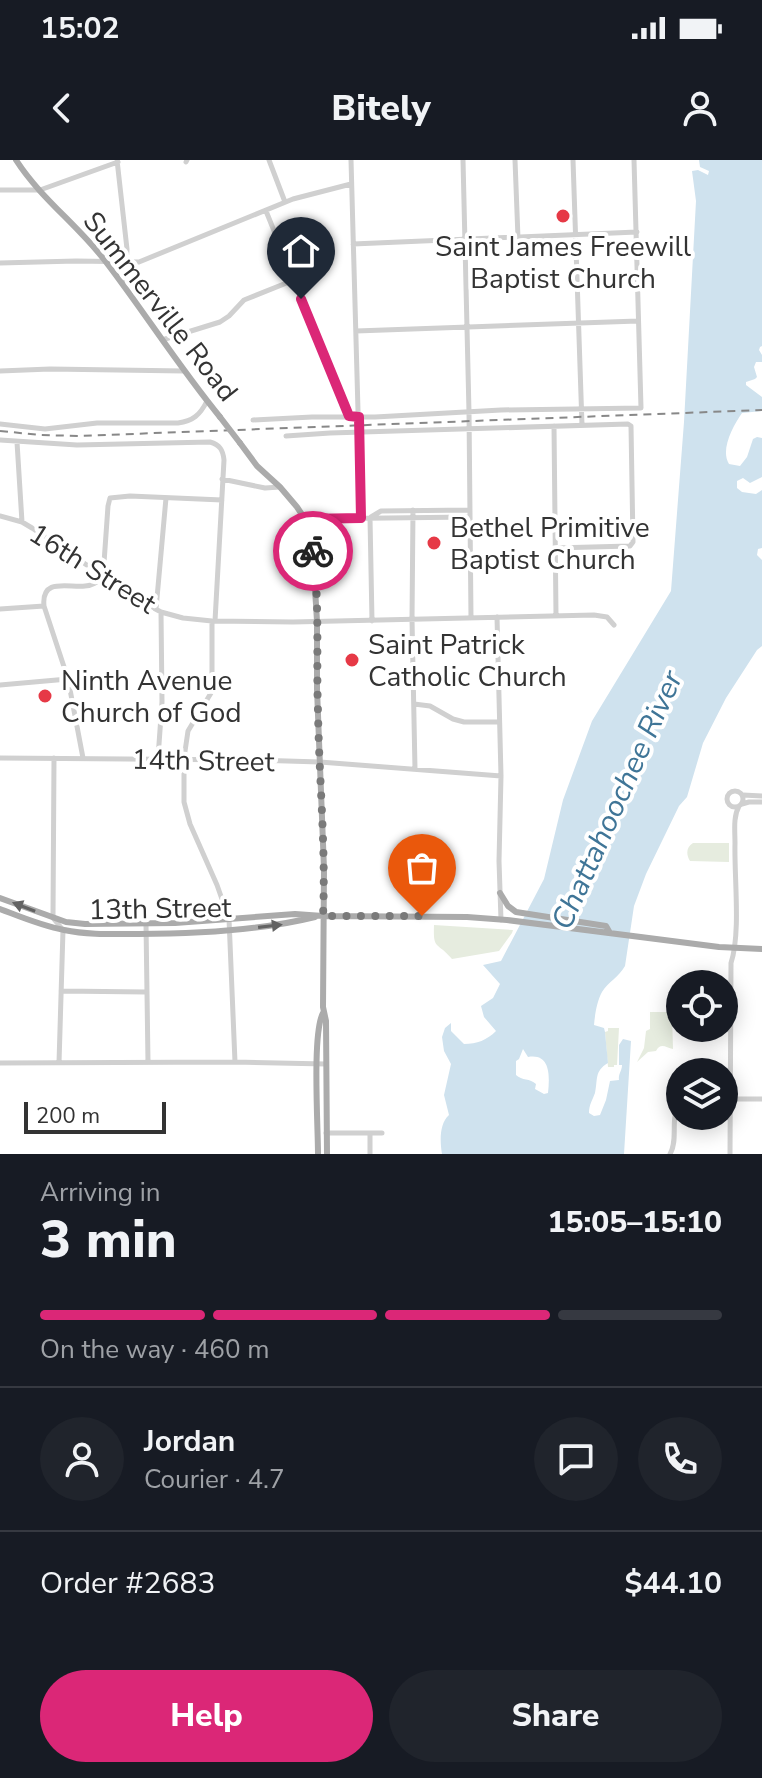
<!DOCTYPE html>
<meta charset="utf-8">
<style>
:root{--surface:#171b24;--page:#20242c;--text:#f1f3f6;--muted:#9ea1a6;--line:#363941;--accent:#db2777}
body{margin:0;font-family:"Nunito Sans",sans-serif;background:var(--page);color:var(--text);height:100vh;display:flex;flex-direction:column;font-size:30px;white-space:nowrap}
*{box-sizing:border-box;margin:0}
p{font-size:26px;color:var(--muted)}
.icon{flex:none;width:44px;height:44px;fill:none;stroke:currentColor;stroke-width:2;stroke-linecap:round;stroke-linejoin:round}
.map{position:relative;height:994px;overflow:hidden}
.side{display:flex;flex-direction:column;background:var(--surface);flex:1}
.side>*{flex:none}
.controls{position:absolute;left:666px;top:810px;display:grid;gap:16px}
.controls a{display:grid;place-items:center;width:72px;height:72px;border-radius:50%;background:var(--surface);box-shadow:0 4px 20px #0003;font-size:40px}
.scale{position:absolute;left:24px;bottom:20px;width:142px;box-sizing:border-box;padding-left:8px;border:4px solid #333;border-top:0;font-size:22px;line-height:28px;white-space:nowrap;color:#333;-webkit-text-stroke:6px #fff;paint-order:stroke}
.pin{position:absolute;display:grid;place-items:center;width:68px;height:68px;color:#fff;margin:-82px -34px;border-radius:50% 50% 50% 0;rotate:-45deg;box-shadow:0 0 8px #0007}
.pin .icon{rotate:45deg}
.courier{position:absolute;display:grid;place-items:center;width:80px;height:80px;margin:-40px;border:6px solid #db2777;border-radius:50%;background:#fff;color:#222;box-shadow:0 2px 10px #0007}
.headline em{font-style:normal;font-weight:800}
.headline div{display:flex;flex-direction:column-reverse}
.headline{display:flex;align-items:center;justify-content:space-between;height:136px;padding:0 40px}
h1{font-size:52px;font-weight:800;line-height:60px}
.bar{display:grid;grid-template-columns:repeat(4,1fr);gap:12px 8px;align-content:center;height:96px;padding:0 40px}
.bar i{height:10px;border-radius:6px;background:var(--line)}
.bar .active{background:var(--accent)}
.bar p{grid-column:span 4}
.line{display:flex;align-items:center;gap:20px;padding:0 40px;border-top:2px solid var(--line)}
.line div{flex:1}
.round{display:grid;place-items:center;flex:none;width:84px;height:84px;border-radius:42px;background:var(--page)}
.action{display:flex;gap:16px;margin-top:auto;padding:16px 40px}
.action a{flex:1;height:92px;border-radius:48px;background:var(--accent);color:#fff;font-size:32px;font-weight:800;line-height:92px;text-align:center}
.action a+a{background:var(--page);color:var(--text)}
.status{display:flex;justify-content:space-between;align-items:center;height:56px;padding:0 40px;background:var(--surface);direction:ltr}
.status svg{height:22px;fill:currentColor}
header{display:flex;justify-content:space-between;align-items:center;height:104px;padding:0 40px;background:var(--surface);font-size:36px;font-weight:800}
.map>svg:first-child{display:block}
.green{fill:#e6ecdf}
.water{fill:#cfe2ee;fill-rule:evenodd}
.lines{fill:none;stroke-linecap:round;stroke-linejoin:round}
.minor{stroke:#d0d0d0;stroke-width:5}
.major{stroke:#ababab;stroke-width:6}
.rail{stroke:#888;stroke-width:2;stroke-dasharray:8 6;stroke-linecap:butt}
.major-bridge{stroke:#ababab;stroke-width:6}
.oneway{fill:#636363}
.done{stroke:#7a7a7a;stroke-width:8;stroke-dasharray:0 14.4}
.route{stroke:#db2777;stroke-width:10}
.poi-dot{fill:#e63946;stroke:#fff;stroke-width:3}
.labels{text-anchor:middle;stroke-width:8;stroke-linejoin:round;paint-order:stroke}
.poi-label{font-size:28px;fill:#333;stroke:#fff;text-anchor:start}
.street-label{font-size:28px;fill:#333;stroke:#fff}
.water-label{font-size:30px;font-style:italic;fill:#3f7597;stroke:#fff}
</style>
<div class="status"><b>15:02</b><svg viewBox="0 0 49 12"><path d="M0 12V9h3v3zM5 12V6h3v6zM10 12V3h3v9zM15 12V0h3v12zM26 1h20v11H26zM47 4h2v5h-2z"/></svg></div>
<header><svg class="icon" aria-label="back" viewBox="0 0 24 24"><path d="M15 5l-7 7 7 7"/></svg>Bitely<svg class="icon" aria-label="person" viewBox="0 0 24 24"><circle cx="12" cy="8" r="4"/><path d="M4 21q1-7 8-7t8 7"/></svg></header>
<div class="map">
<svg width="762" height="994" viewBox="0 0 762 994">
<rect width="100%" height="100%" fill="#fff"/>
<path class="green" d="M693,683h36v19l-39,-1c-4,-6 -4,-14 3,-18z
M434,765l79,5 -1,3 -13,18 -47,8c-15,-18 -19,-8 -18,-34z
M650,852h20l2,2 1,35c-7,-1 -12,-7 -17,2l-8,1 -11,10 7,-14 2,-17 4,-2z
M608,868h11l-2,37h-3v2h-6l-3,-35 3,-1z"/>
<path class="water" d="M699,0h63v186l-2,1 -1,3 3,5v7h-6l-2,5 3,10 -2,2 -9,3v3l16,12v14l-20,2c-9,13 -22,37 -13,51l11,2 7,-9 6,-18 4,-2 5,1v39l-12,6 -7,-5 -6,3v7l5,4 14,2 6,-4v58l-4,1 -1,6 5,5v86l-5,4 -31,48 -23,45 -16,54 -8,9 -33,68 -12,32 -9,60c-6,11 -17,16 -23,26 -5,9 -7,22 -8,33l10,3 1,4 3,31c-14,8 -10,17 -13,30 -3,8 -6,12 -6,20l5,3 6,-1 6,-15 4,-19 9,-1c-1,-6 3,-9 3,-15h-3v-20l4,-6 8,2 -7,113h-182c-2,-12 -3,-30 7,-39l-5,-20 7,-31 -7,-13 -2,-14 3,-9 6,-5v8l13,13c13,0 23,-4 32,-13l-12,-14 -3,-11 12,-8 7,-14 -17,-19 18,-4 43,-82 19,-79 29,-79 79,-130 13,-169 12,-221 -4,-30 6,-1 10,5 1,-4 -9,-4zM523,889l5,8c22,-4 22,18 20,36l-4,1 -9,-5 1,-5c-6,-6 -14,-3 -20,-9v-14l3,-2z"/>
<g class="lines">
<path class="minor" d="M117,0l10,89 -2,37
M269,0l16,42
M351,0l10,358
M463,0l6,252 2,206
M515,0l3,78
M573,0l9,265
M186,2l1,-2
M0,30h40l78,-28
M266,51l83,205
M353,84l284,-12
M0,103l76,-2 63,1 154,-63 58,-15
M356,171l282,-10
M162,180l58,-18 9,-6 15,-16 50,-20
M0,211l50,-2 134,2
M253,260l59,-3h63l126,-7 140,-2 -7,-248
M0,264l45,5 52,-6h81c15,-2 22,-8 29,-22
M554,266l2,189
M286,276l44,-3 298,-9 3,2 2,116 -3,4 -76,2
M0,280l77,5 133,-3c10,3 13,8 14,18l-9,161
M17,282l5,80
M222,319l43,9 15,-1
M413,350l-1,109 3,150
M0,356l22,6 10,6 105,71 24,13 22,6 29,3 81,1 301,-7 13,2 7,8
M371,357l10,-6 89,-1
M370,358l2,103
M305,359l165,-2
M0,449l44,-3
M156,449l10,-111
M497,457l4,159 -2,85 2,59
M212,461v57l-1,15 -23,38 -4,27v44l6,22 27,61 12,34 6,143
M0,525l68,-6
M162,526l50,-2
M414,544l16,2 23,13 11,3h35
M0,598l252,2 68,2 181,14
M54,598l-1,160 10,12 -4,133
M83,598l-15,-79 -24,-73c-3,-29 25,-18 41,-20 8,0 13,-5 18,-9l5,-71 2,-8 20,-2 92,4
M158,598l4,-56 -1,-90
M727 639a8 8 0 1 1 16 0a8 8 0 1 1-16 0Z
M743,635l19,1
M742,644l7,-2h13
M146,764l2,138
M61,831l85,1
M0,903l235,-1 91,2
M730,939h32
M326,973h56
M370,994v-20
M670,994c9,-15 -1,-36 10,-49
M730,994l1,-191c10,-30 3,-87 4,-120 0,-12 -2,-26 4,-37"/>
<path class="major" d="M16,0c25,39 63,66 90,102 39,51 73,105 114,155
M240,283l17,23 23,21 17,20 8,12 8,37 4,65v68l7,180 -1,138 3,14 1,133
M500,733l8,13 8,6 90,14 4,7
M0,738l66,24 19,2 90,-1 120,-9 28,2 144,1 40,3 212,27 43,2
M0,749c21,8 42,17 64,21 24,5 49,4 74,4 59,0 120,-3 177,-17
M318,994c0,-29 -6,-121 5,-141"/>
<path class="rail" d="M0,271l41,4 37,1 684,-26"/>
<path class="major-bridge" d="M220,257l20,26"/>
</g>
<defs><path id="oneway-solid" d="M-6-.8H1V-3.2L6.5 0L1 3.2V.8H-6Z" transform="scale(2)"/></defs>
<g class="oneway">
<use href="#oneway-solid" transform="translate(24 747) rotate(-159)"/>
<use href="#oneway-solid" transform="translate(270 766) rotate(-7)"/>
</g>
<g class="lines">
<path class="done" d="M313,391c7,53 3,107 5,160 1,68 8,136 5,205h99"/>
<path class="route" d="M301,139l48,117 10,1 2,101 -56,1 8,32"/>
</g>
<g class="poi-dot">
<circle cx="563" cy="56" r="8"/>
<circle cx="434" cy="383" r="8"/>
<circle cx="352" cy="500" r="8"/>
<circle cx="45" cy="536" r="8"/>
</g>
<g class="labels">
<g class="poi-label">
<text x="563" y="96" text-anchor="middle">Saint James Freewill<tspan x="563" dy="32">Baptist Church</tspan></text>
<text x="450" y="377">Bethel Primitive<tspan x="450" dy="32">Baptist Church</tspan></text>
<text x="368" y="494">Saint Patrick<tspan x="368" dy="32">Catholic Church</tspan></text>
<text x="61" y="530">Ninth Avenue<tspan x="61" dy="32">Church of God</tspan></text>
</g>
<g class="street-label">
<text transform="translate(161 146) rotate(52)" y="10">Summerville Road</text>
<text transform="translate(93 408) rotate(32)" y="10">16th Street</text>
<text transform="translate(203 600) rotate(1)" y="10">14th Street</text>
<text transform="translate(160 748) rotate(-1)" y="10">13th Street</text>
</g>
<g class="water-label">
<text transform="translate(617 640) rotate(-66)" y="10">Chattahoochee River</text>
</g>
</g>
</svg>
<div class="controls">
<a><svg class="icon" aria-label="locate" viewBox="0 0 24 24"><circle cx="12" cy="12" r="6"/><path d="M12 2v4M12 18v4M2 12h4M18 12h4"/></svg></a>
<a><svg class="icon" aria-label="layers" viewBox="0 0 24 24"><path d="M12 4l9 5-9 5-9-5zM3 14l9 5 9-5"/></svg></a>
</div>
<div class="scale">200 m</div>
<div class="pin" style="left:422px;top:756px;background:#ea580c"><svg class="icon" aria-label="bag" viewBox="0 0 24 24"><path d="M5 8h14l-1 12H6zM9 8a3 3 0 0 1 6 0"/></svg></div>
<div class="pin" style="left:301px;top:139px;background:#1f2937"><svg class="icon" aria-label="home" viewBox="0 0 24 24"><path d="M3 11l9-7 9 7M6 9v11h12V9"/></svg></div>
<div class="courier" style="left:313px;top:391px"><svg class="icon" aria-label="bike" viewBox="0 0 24 24"><circle cx="6" cy="16" r="4"/><circle cx="18" cy="16" r="4"/><path d="M6 16l4-8h5l3 8M10 8l3 8H6M13 5h3"/></svg></div>
</div>
<section class="side">
<div class="headline"><div><h1>3 min</h1><p>Arriving in</p></div><em>15:05–15:10</em></div>
<div class="bar"><i class="active"></i><i class="active"></i><i class="active"></i><i></i><p>On the way · 460 m</p></div>
<div class="line" style="height:144px"><a class="round"><svg class="icon" aria-label="person" viewBox="0 0 24 24"><circle cx="12" cy="8" r="4"/><path d="M4 21q1-7 8-7t8 7"/></svg></a><div><b>Jordan</b><p>Courier · 4.7</p></div><a class="round"><svg class="icon" aria-label="chat" viewBox="0 0 24 24"><path d="M4 5h16v11H9l-5 4z"/></svg></a><a class="round"><svg class="icon" aria-label="phone" viewBox="0 0 24 24"><path d="M5 4h4l2 5-3 2q2 4 5 5l2-3 5 2v4C11 20 4 13 5 4z"/></svg></a></div>
<div class="line" style="height:104px"><div>Order #2683</div><b>$44.10</b></div>
<div class="action"><a>Help</a><a>Share</a></div>
</section>
